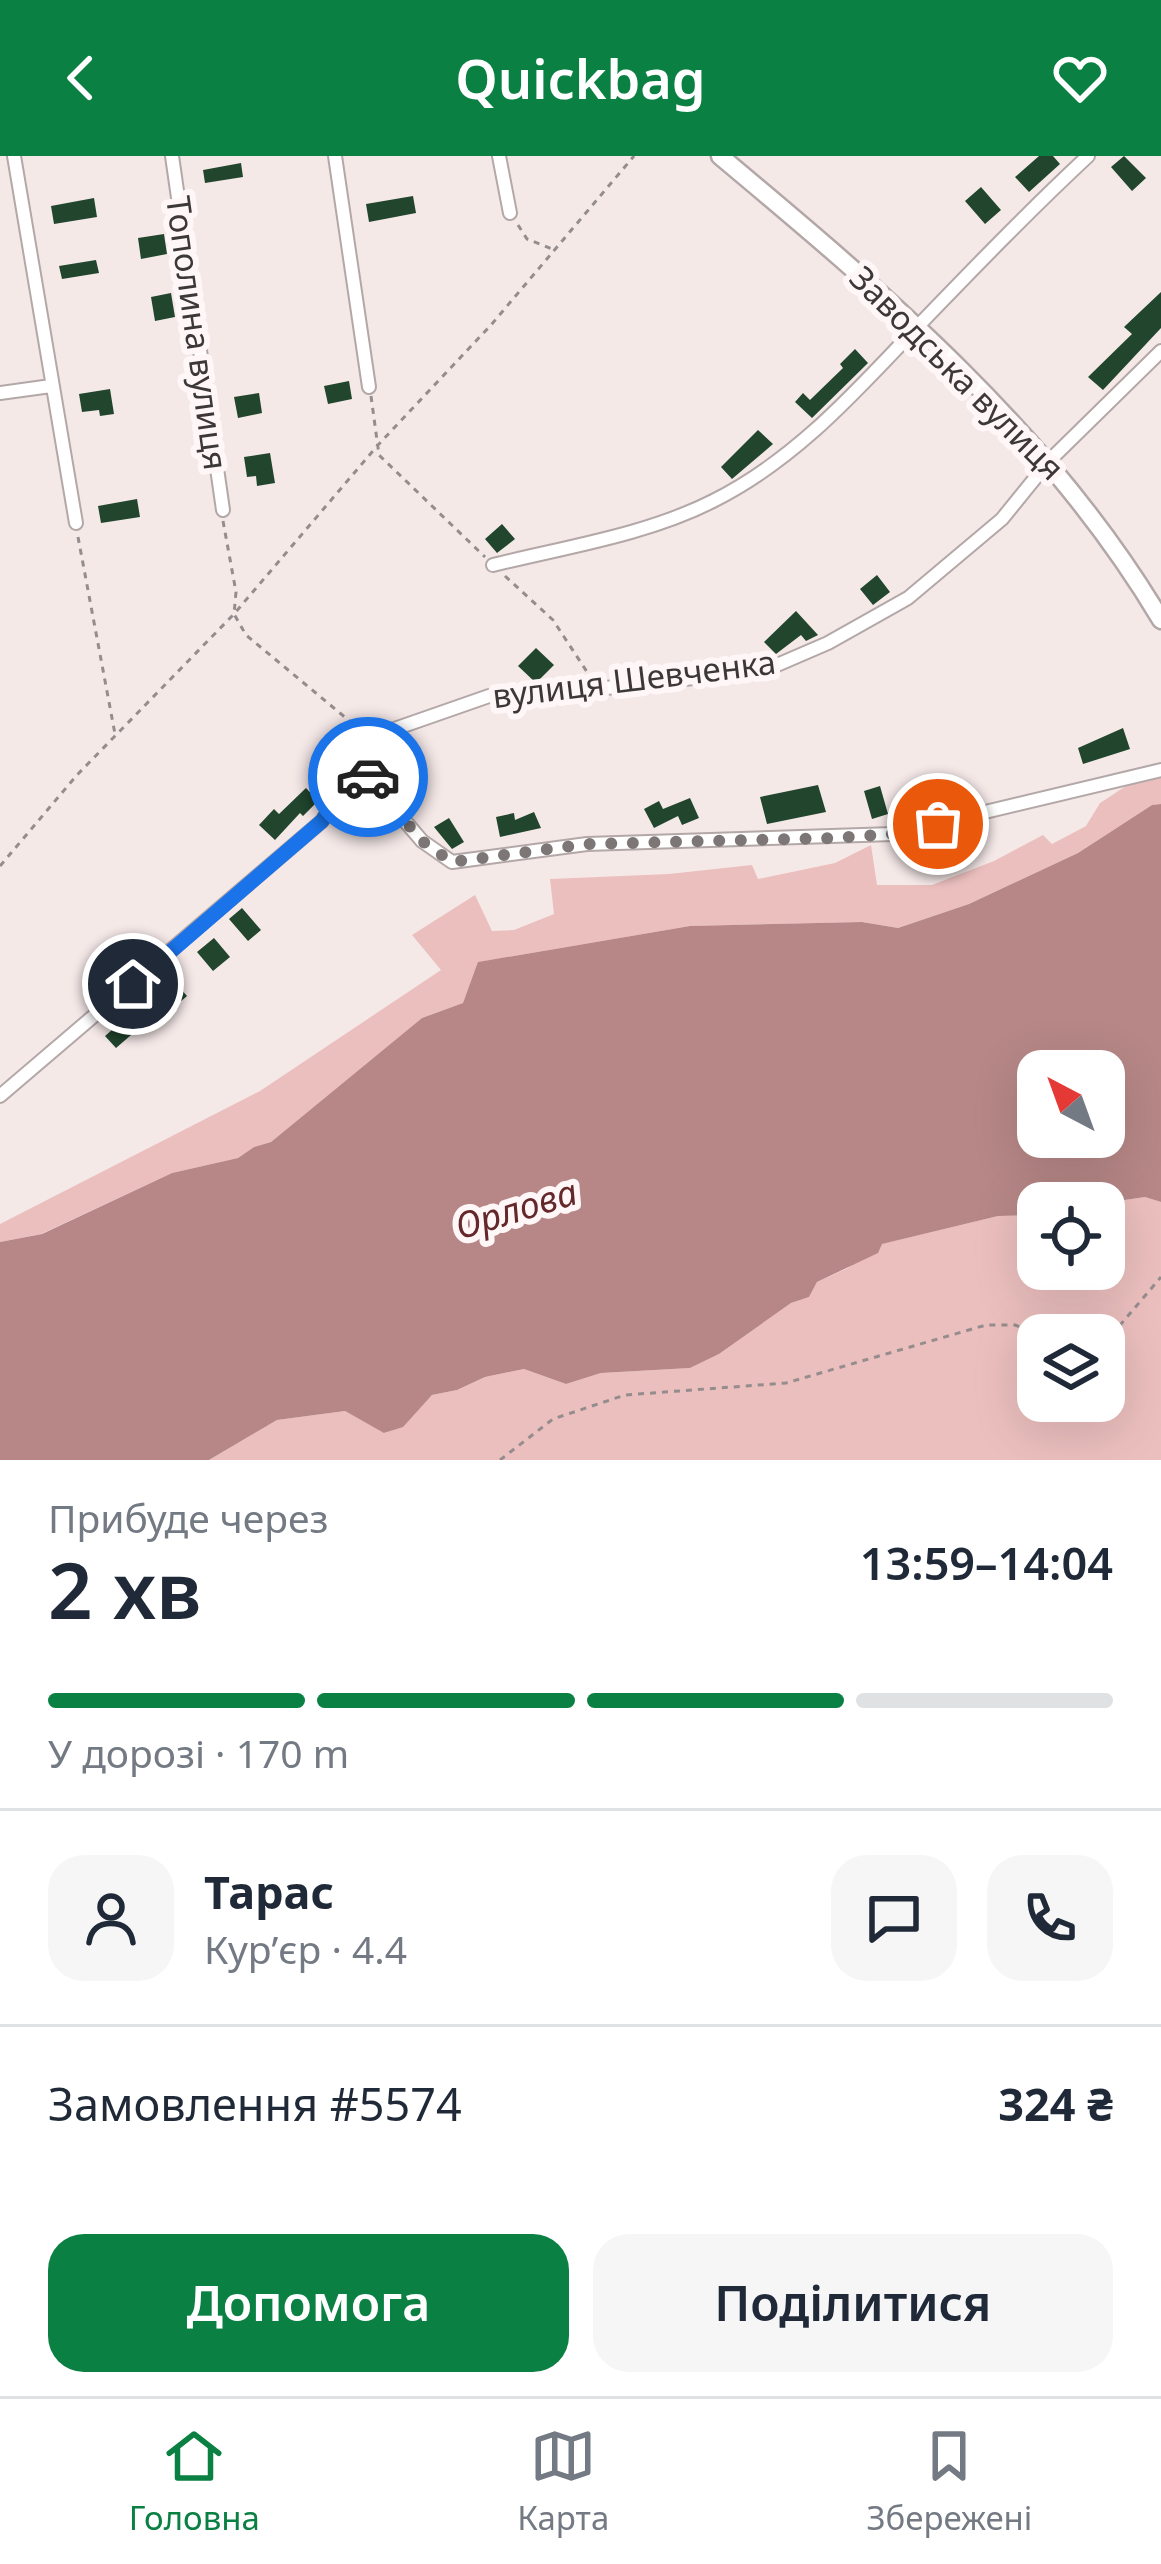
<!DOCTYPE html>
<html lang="uk">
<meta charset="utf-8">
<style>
:root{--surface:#fff;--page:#f6f6f7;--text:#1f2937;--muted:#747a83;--line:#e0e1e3;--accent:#0b8043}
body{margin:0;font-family:"Noto Sans",sans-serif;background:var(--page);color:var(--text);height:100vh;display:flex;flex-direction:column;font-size:45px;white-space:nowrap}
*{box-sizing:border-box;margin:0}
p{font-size:39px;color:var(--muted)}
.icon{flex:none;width:66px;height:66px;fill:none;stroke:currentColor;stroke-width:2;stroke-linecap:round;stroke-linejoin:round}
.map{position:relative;height:1304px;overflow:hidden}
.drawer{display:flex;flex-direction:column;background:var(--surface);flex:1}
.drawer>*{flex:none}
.needle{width:78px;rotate:319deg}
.buttons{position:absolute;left:1017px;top:894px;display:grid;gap:24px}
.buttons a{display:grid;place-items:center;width:108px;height:108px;border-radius:24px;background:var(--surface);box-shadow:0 12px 48px #0002;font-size:60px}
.pin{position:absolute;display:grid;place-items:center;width:102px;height:102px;color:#fff;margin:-51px;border:6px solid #fff;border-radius:50%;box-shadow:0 3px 12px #0007}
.courier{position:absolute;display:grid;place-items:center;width:120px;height:120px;margin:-60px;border:9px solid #1a73e8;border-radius:50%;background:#fff;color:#222;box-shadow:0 3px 15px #0007}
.headline em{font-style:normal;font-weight:600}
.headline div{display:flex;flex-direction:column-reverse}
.headline{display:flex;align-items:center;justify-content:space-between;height:204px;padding:0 48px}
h1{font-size:78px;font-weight:600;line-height:90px}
.bar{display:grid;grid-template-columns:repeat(4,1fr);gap:18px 12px;align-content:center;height:144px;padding:0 48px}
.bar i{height:15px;border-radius:9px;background:var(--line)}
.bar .current{background:var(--accent)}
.bar p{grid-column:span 4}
.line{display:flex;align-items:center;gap:30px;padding:0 48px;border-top:3px solid var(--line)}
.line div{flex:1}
.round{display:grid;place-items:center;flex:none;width:126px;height:126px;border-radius:36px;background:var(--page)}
.action{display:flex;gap:24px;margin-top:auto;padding:24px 48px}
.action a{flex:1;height:138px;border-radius:36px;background:var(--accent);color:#fff;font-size:48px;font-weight:600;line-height:138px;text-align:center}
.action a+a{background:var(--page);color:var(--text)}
header{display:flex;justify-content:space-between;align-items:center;height:156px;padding:0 48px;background:var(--accent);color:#fff;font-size:54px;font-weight:600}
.tab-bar{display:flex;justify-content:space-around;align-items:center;height:168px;border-top:3px solid var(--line);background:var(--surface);font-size:33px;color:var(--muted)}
.tab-bar a{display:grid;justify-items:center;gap:6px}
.tab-bar .current{color:var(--accent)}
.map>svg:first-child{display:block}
.green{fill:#ebbfbe;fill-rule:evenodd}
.water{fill:#b78787;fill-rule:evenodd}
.building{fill:#21452d}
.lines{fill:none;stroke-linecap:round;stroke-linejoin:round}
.street-casing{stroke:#b3a8a7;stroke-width:16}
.secondary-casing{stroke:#b3a8a7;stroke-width:21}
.path{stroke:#958d8d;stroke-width:3;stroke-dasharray:6 6;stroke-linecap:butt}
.street{stroke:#fff;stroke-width:12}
.secondary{stroke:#fff;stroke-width:16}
.done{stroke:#7d7676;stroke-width:12;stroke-dasharray:0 21.6}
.route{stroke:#1a73e8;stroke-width:15}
.labels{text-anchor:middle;stroke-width:12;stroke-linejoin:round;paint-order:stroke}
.street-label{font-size:33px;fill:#3d3838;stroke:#fff7f7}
.water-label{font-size:36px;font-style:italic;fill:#64272a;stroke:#fff7f7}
</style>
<header><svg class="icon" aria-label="back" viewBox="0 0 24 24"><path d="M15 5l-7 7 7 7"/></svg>Quickbag<svg class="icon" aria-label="heart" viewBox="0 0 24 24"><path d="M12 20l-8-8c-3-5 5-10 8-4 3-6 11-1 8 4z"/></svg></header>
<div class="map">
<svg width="1161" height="1304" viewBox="0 0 1161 1304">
<rect width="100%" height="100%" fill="#f5e9e8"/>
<path class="green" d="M1161,620v28l-9,1 -74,48 -109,51 -71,24 -36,-6 -172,4 -211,36 -16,41 -41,15 -151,124 -17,5 -16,11 -66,15 -131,61 -41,8v-18l260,-133 181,-121 -29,-35 63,-40 17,36 22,-1 40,-16 -4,-35 119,-5 83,-9 6,14 77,-16 36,-18 6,40h55l62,-24 49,-26 9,9 34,-18 14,-23 26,-17z
M1145,1041l16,5v258h-952l68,-40 68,-9 40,22 18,-7 29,-31 25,-5 28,-13 39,-8 42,15 35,-11 89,-5 29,-14 72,-51 18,-6 8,-15 31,-14 33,-24 117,-28 40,-1v54h66v-66zM1038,1179h66v66h-66z"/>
<path class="water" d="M1161,648v398l-16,-5 -41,6h-66v12l-40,1 -116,28 -4,9 -61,29 -8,15 -18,6 -72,51 -29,14 -89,5 -35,11 -42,-15 -39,8 -28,13 -25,5 -29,32 -19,6 -39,-22 -68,9 -68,40h-209v-218l42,-8 130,-61 66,-15 16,-11 17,-5 151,-124 41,-15 15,-41 212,-36 172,-4 36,6 71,-24 109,-51 74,-48zM1038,915h66v66h-66z"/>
<path class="building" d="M1039,0h14l7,8 -31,28 -14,-15z
M1124,0l22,22 -14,13 -21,-24z
M241,7l2,14 -38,6 -2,-13z
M981,31l20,23 -16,14 -20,-23z
M413,40l3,17 -47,9 -3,-18z
M94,42l3,19 -43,7 -3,-18z
M164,78l3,20 -26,5 -3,-21z
M96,104l3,13 -37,6 -3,-13z
M1161,136v36l-58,62 -15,-13 44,-43 -8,-7z
M171,137l4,24 -20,4 -4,-24z
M855,193l13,14 -56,55 -17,-16 8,-9 7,7 33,-32 -3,-4z
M349,225l3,18 -24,5 -4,-18z
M110,233l4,25 -14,2 -1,-6 -17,2 -3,-18z
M259,237l3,20 -24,5 -4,-21z
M758,274l15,14 -41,35 -11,-12z
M270,297l5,30 -18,3 -1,-10 -9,1 -3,-20z
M137,343l3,18 -39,6 -3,-17z
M502,368l13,15 -18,14 -12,-14z
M877,419l13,17 -17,13 -13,-16z
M796,455l22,24 -12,6 -5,-6 -25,19 -12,-12z
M536,492l18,17 -18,18 -18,-17z
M1123,572l7,21 -47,15 -5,-16z
M332,587l17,15 -14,17 -18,-16z
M818,629l8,27 -59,12 -7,-27z
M880,630l8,28 -16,5 -8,-28z
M306,632l12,13 -15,15 -3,-3 -25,27 -16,-15 15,-16 5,5z
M690,642l9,20 -17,7 -4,-9 -24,12 -10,-19 15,-8 4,8z
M534,656l7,16 -41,9 -4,-20 18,-4 1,7z
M449,662l15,24 -12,7 -18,-22z
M242,752l19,22 -13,11 -19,-22z
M214,782l16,19 -17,14 -16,-19z
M169,820l18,20 -14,12 -18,-19z
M128,860l10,13 -22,19 -11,-12z"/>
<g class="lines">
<g class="street-casing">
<path id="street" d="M14,0l62,367
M172,0l51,354
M335,0l34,231
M499,0l11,57
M0,237l51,-7
M493,409c72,-18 153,-30 220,-64 84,-42 143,-110 207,-177 55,-57 110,-114 168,-168
M358,610l64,75 30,21 135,-18 306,-10 268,-64
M0,940l322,-275 47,-74 14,-14 106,-37 73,-3 184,-21 31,-7 51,-22 80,-45 94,-79 47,-58 112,-110"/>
</g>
<g class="secondary-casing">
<path id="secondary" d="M720,0c165,138 330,277 441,464"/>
</g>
<path class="path" d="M518,69l9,14 25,10
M371,240l8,59 106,102
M223,365l13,71 -2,22 12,21 118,98
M78,381l37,197
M505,420l48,44 38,58
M0,710l77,-91 157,-161 144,-169 113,-120 143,-169
M1104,1188l57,-67
M500,1304l53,-41 72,-24 161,-12 200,-58h29l25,10"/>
<use href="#street" class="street"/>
<use href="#secondary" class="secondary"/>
</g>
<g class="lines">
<path class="done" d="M368,621l54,64 30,21 135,-18 248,-6 58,-4 45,-10"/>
<path class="route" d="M133,828l189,-163 36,-55 10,11"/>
</g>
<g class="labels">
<g class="street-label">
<text transform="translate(197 177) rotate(82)" y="12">Тополина вулиця</text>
<text transform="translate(957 217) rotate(45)" y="12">Заводська вулиця</text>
<text transform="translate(634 523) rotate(-7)" y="12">вулиця Шевченка</text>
</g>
<g class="water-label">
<text transform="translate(516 1053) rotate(-17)" y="13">Орлова</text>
</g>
</g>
</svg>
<div class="buttons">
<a><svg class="needle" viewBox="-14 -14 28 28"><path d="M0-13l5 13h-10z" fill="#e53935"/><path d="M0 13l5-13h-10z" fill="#747a83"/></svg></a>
<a><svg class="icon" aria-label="locate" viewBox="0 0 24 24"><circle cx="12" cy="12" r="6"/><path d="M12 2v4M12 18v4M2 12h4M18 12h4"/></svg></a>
<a><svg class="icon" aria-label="layers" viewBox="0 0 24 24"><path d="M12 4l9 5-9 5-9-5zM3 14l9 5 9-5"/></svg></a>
</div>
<div class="pin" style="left:938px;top:668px;background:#ea580c"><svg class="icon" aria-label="bag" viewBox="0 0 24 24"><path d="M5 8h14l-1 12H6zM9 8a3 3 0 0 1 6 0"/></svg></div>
<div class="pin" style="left:133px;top:828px;background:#1f2937"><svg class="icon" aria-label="home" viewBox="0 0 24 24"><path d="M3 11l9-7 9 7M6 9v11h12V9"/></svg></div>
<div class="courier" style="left:368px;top:621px"><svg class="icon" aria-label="car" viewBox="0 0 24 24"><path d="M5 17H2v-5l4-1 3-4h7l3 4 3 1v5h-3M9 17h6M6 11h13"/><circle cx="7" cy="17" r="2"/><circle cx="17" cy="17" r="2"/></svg></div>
</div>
<section class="drawer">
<div class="headline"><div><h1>2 хв</h1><p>Прибуде через</p></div><em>13:59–14:04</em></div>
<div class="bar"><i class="current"></i><i class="current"></i><i class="current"></i><i></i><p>У дорозі · 170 m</p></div>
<div class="line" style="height:216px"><a class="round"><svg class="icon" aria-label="person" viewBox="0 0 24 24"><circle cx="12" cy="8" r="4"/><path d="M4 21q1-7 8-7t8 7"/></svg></a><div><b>Тарас</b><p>Кур’єр · 4.4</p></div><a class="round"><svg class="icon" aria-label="chat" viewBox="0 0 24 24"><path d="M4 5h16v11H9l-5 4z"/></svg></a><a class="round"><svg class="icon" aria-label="phone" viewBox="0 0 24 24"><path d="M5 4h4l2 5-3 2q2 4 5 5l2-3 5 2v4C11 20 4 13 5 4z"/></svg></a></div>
<div class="line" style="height:156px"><div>Замовлення #5574</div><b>324 ₴</b></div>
<div class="action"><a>Допомога</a><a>Поділитися</a></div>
</section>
<nav class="tab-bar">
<a class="current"><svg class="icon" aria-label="home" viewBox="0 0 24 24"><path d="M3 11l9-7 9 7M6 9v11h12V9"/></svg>Головна</a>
<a><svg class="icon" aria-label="map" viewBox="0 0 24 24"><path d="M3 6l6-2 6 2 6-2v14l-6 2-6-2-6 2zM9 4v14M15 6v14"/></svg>Карта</a>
<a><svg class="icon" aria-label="saved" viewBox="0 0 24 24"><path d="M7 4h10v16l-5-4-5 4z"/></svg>Збережені</a>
</nav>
